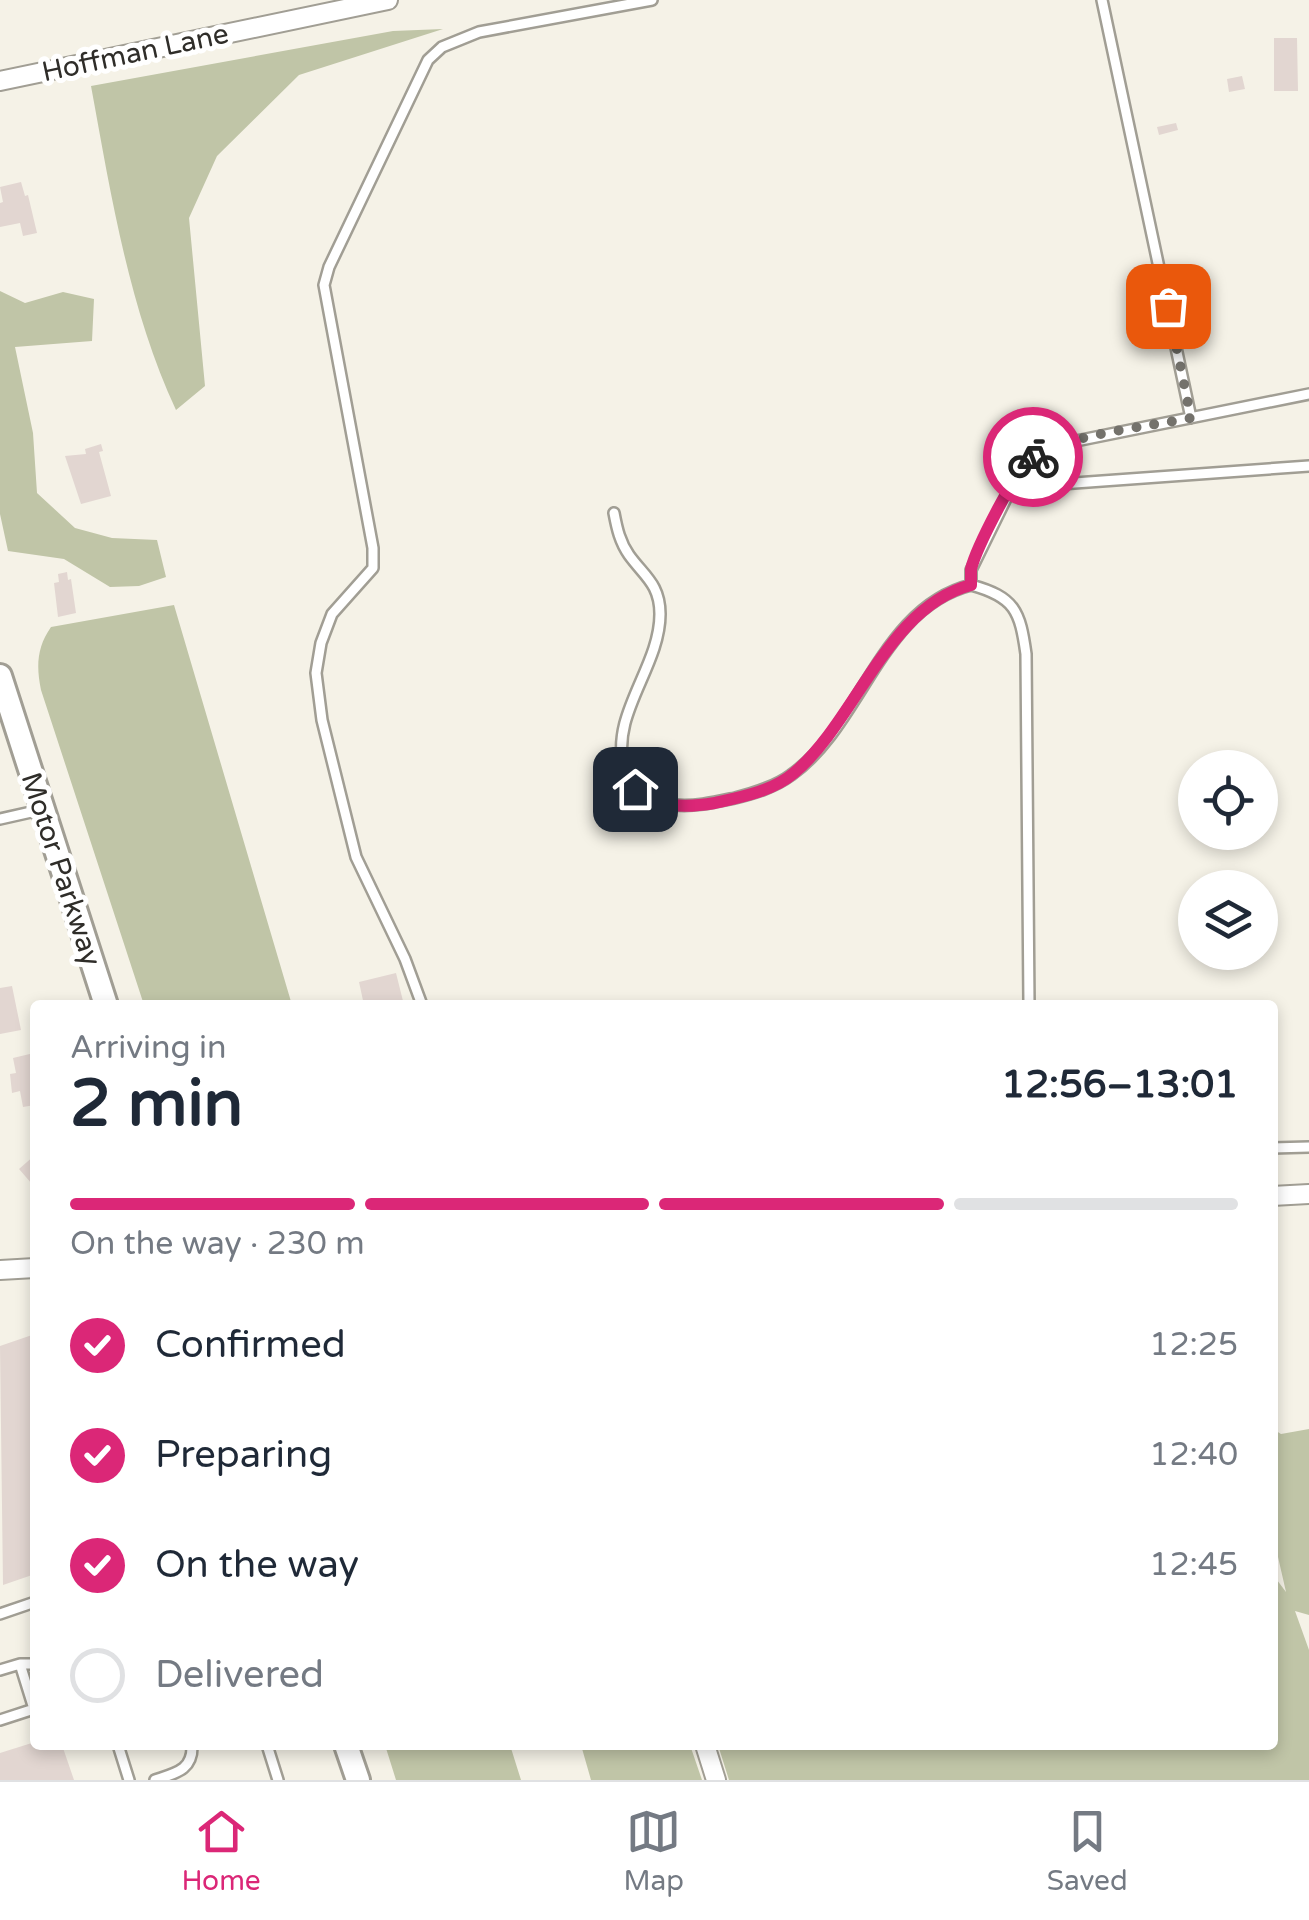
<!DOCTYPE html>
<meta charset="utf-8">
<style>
:root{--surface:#fff;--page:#f6f6f7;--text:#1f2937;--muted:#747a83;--line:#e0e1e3;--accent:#db2777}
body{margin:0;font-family:"Varela Round",sans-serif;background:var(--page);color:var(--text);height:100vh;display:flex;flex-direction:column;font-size:38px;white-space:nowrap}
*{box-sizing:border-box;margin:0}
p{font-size:32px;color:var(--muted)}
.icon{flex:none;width:55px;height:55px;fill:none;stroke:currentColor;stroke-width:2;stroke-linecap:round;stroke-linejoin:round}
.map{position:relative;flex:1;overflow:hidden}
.details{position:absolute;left:30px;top:1000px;width:1248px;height:750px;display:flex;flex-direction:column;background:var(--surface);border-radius:10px;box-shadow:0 5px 15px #0003}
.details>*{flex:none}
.tools{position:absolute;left:1178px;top:750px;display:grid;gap:20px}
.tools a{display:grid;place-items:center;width:100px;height:100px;border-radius:50%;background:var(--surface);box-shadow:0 5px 15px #0003;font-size:50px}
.pin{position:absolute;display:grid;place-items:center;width:85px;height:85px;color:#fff;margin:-42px;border-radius:20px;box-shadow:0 5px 15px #0006}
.courier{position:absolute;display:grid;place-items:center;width:100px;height:100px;margin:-50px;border:8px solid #db2777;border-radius:50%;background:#fff;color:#222;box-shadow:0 2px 12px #0007}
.head em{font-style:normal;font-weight:800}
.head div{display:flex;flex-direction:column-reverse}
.head{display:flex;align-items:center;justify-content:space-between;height:170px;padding:0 40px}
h1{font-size:65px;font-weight:800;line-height:75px}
.bar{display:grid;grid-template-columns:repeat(4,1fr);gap:15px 10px;align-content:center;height:120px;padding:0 40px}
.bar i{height:12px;border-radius:8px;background:var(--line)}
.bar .on{background:var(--accent)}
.bar p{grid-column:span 4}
ol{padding:0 40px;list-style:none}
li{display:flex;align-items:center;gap:30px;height:110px}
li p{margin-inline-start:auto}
li .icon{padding:10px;border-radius:50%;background:var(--accent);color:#fff;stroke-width:4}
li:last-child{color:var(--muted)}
li i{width:55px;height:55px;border:5px solid var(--line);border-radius:50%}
.menu{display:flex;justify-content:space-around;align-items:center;height:140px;border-top:2px solid var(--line);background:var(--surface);font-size:28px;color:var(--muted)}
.menu a{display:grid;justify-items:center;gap:5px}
.menu .on{color:var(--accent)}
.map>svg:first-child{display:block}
.forest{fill:#c0c5a7}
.building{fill:#e2d6d1}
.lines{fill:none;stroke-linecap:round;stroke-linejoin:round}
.lane-casing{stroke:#a19e94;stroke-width:14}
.street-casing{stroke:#a19e94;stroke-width:22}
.secondary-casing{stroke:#a19e94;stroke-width:28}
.lane{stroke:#fff;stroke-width:9}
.street{stroke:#fff;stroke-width:18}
.secondary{stroke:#fff;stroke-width:22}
.done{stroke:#74726c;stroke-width:10;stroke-dasharray:0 18}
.route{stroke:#db2777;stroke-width:12}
.labels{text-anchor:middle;stroke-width:10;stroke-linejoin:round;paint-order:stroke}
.street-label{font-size:28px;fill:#2f2d29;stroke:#fff}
</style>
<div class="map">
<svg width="1309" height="1780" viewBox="0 0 1309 1780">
<rect width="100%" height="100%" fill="#f5f2e7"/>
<path class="forest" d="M443,29l-144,46 -82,81 -28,62 16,168 -29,24c-47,-101 -65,-215 -85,-324l302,-55z
M0,291l25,12 38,-11 31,7 -2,42 -77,6 18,86 4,60 38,35 37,10 45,2 9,37 -27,9 -29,1 -46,-28 -56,-8 -8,-37z
M174,605l118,400h-148l-103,-315c-5,-24 -4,-43 10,-63z
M1273,1429l8,5 28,-5v186l-14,-4 14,39v130h-580l-11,-35h554l1,-183 4,18 9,12 -13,-57z
M385,1745h125l11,35h-125z
M581,1745h109l12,35h-111z"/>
<path class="building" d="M1274,38h23l1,53h-24z
M1242,76l3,13 -16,3 -2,-13z
M1176,123l2,7 -19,5 -2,-8z
M21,182l4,14 3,-1 9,38 -14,3 -3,-13 -20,4v-24l3,-1 -3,-15z
M101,444l2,7 -4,1 12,44 -30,8 -16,-48 21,-2 -1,-5z
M67,572l1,8 3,-1 5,34 -18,4 -4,-34 5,-1 -1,-8z
M396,973l8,32h-40l-5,-23z
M12,986l9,44 -21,4v-46z
M34,1053l1,52 -12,2 -3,-16 -8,2 -2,-19 6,-1 -3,-15z
M35,1155v26l-3,3 -13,-15z
M35,1334v240l-32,11 -3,-239z
M35,1742v3h27l12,35h-74v-27z"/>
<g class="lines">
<g class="lane-casing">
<path id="lane" d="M1102,0l89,418
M1015,479l32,6 262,-19
M614,513c3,16 6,29 15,42 15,21 31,29 31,59 0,53 -50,100 -36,153 7,25 27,36 51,38 20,2 41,-3 60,-7 20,-5 40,-11 56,-23 71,-50 89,-167 180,-190v-15l53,-108 22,-13 30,-8 233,-47
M971,585c44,12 49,26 55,69l3,351
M0,819l40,-9
M422,1005l-17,-46 -49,-102 -34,-137 -6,-47 5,-30 11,-29 41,-46v-20l-49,-263 5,-18 99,-207 14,-13 37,-15 173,-32
M1272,1148l37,-1
M0,1614l35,-12
M0,1670l20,-6h15
M0,1720l34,-11 -14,-45
M118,1745l11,35
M267,1745l11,35
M155,1780c21,-7 38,-10 37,-35"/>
</g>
<g class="street-casing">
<path id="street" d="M0,81l388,-81
M1272,1196l37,-2
M0,1270l35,-2
M705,1745l11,35"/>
</g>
<g class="secondary-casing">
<path id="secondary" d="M0,676l106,329
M346,1745l12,35"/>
</g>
<use href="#lane" class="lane"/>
<use href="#street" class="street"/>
<use href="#secondary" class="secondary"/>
</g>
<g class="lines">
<path class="done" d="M1033,457c38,-23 112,-30 158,-39l-23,-112"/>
<path class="route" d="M635,789c26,19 49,19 80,14 27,-6 58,-12 79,-30 63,-53 93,-166 177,-188 0,-2 0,-15 0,-16 5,-20 46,-103 62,-112"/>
</g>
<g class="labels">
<g class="street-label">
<text transform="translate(135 52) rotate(-12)" y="10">Hoffman Lane</text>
<text transform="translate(62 869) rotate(72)" y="10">Motor Parkway</text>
</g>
</g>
</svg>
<div class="tools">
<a><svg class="icon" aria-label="locate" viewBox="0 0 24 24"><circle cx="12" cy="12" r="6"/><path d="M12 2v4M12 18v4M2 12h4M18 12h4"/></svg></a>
<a><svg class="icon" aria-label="layers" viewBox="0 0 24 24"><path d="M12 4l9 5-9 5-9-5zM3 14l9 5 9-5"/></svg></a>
</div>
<div class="pin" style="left:1168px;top:306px;background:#ea580c"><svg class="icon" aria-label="bag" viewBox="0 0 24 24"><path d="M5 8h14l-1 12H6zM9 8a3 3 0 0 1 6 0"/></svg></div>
<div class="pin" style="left:635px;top:789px;background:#1f2937"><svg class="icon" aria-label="home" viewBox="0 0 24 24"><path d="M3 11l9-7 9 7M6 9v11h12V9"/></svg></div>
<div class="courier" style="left:1033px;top:457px"><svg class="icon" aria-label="bike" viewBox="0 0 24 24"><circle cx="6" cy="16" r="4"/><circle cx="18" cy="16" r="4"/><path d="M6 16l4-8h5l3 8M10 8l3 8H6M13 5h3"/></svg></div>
<section class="details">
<div class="head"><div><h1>2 min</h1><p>Arriving in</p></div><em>12:56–13:01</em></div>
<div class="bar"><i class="on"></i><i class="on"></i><i class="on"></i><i></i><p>On the way · 230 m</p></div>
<ol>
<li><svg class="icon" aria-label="check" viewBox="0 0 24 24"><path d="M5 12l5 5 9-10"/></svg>Confirmed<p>12:25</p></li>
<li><svg class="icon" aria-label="check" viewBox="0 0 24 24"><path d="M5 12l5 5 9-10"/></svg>Preparing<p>12:40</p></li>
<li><svg class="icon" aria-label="check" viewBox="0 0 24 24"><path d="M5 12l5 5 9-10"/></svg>On the way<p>12:45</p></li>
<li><i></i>Delivered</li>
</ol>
</section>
</div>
<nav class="menu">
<a class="on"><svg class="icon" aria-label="home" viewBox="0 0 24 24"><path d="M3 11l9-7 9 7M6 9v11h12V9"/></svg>Home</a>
<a><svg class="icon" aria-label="map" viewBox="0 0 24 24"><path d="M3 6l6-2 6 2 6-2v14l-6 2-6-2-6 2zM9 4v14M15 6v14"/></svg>Map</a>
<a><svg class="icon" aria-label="saved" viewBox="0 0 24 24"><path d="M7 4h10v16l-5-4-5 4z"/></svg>Saved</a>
</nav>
